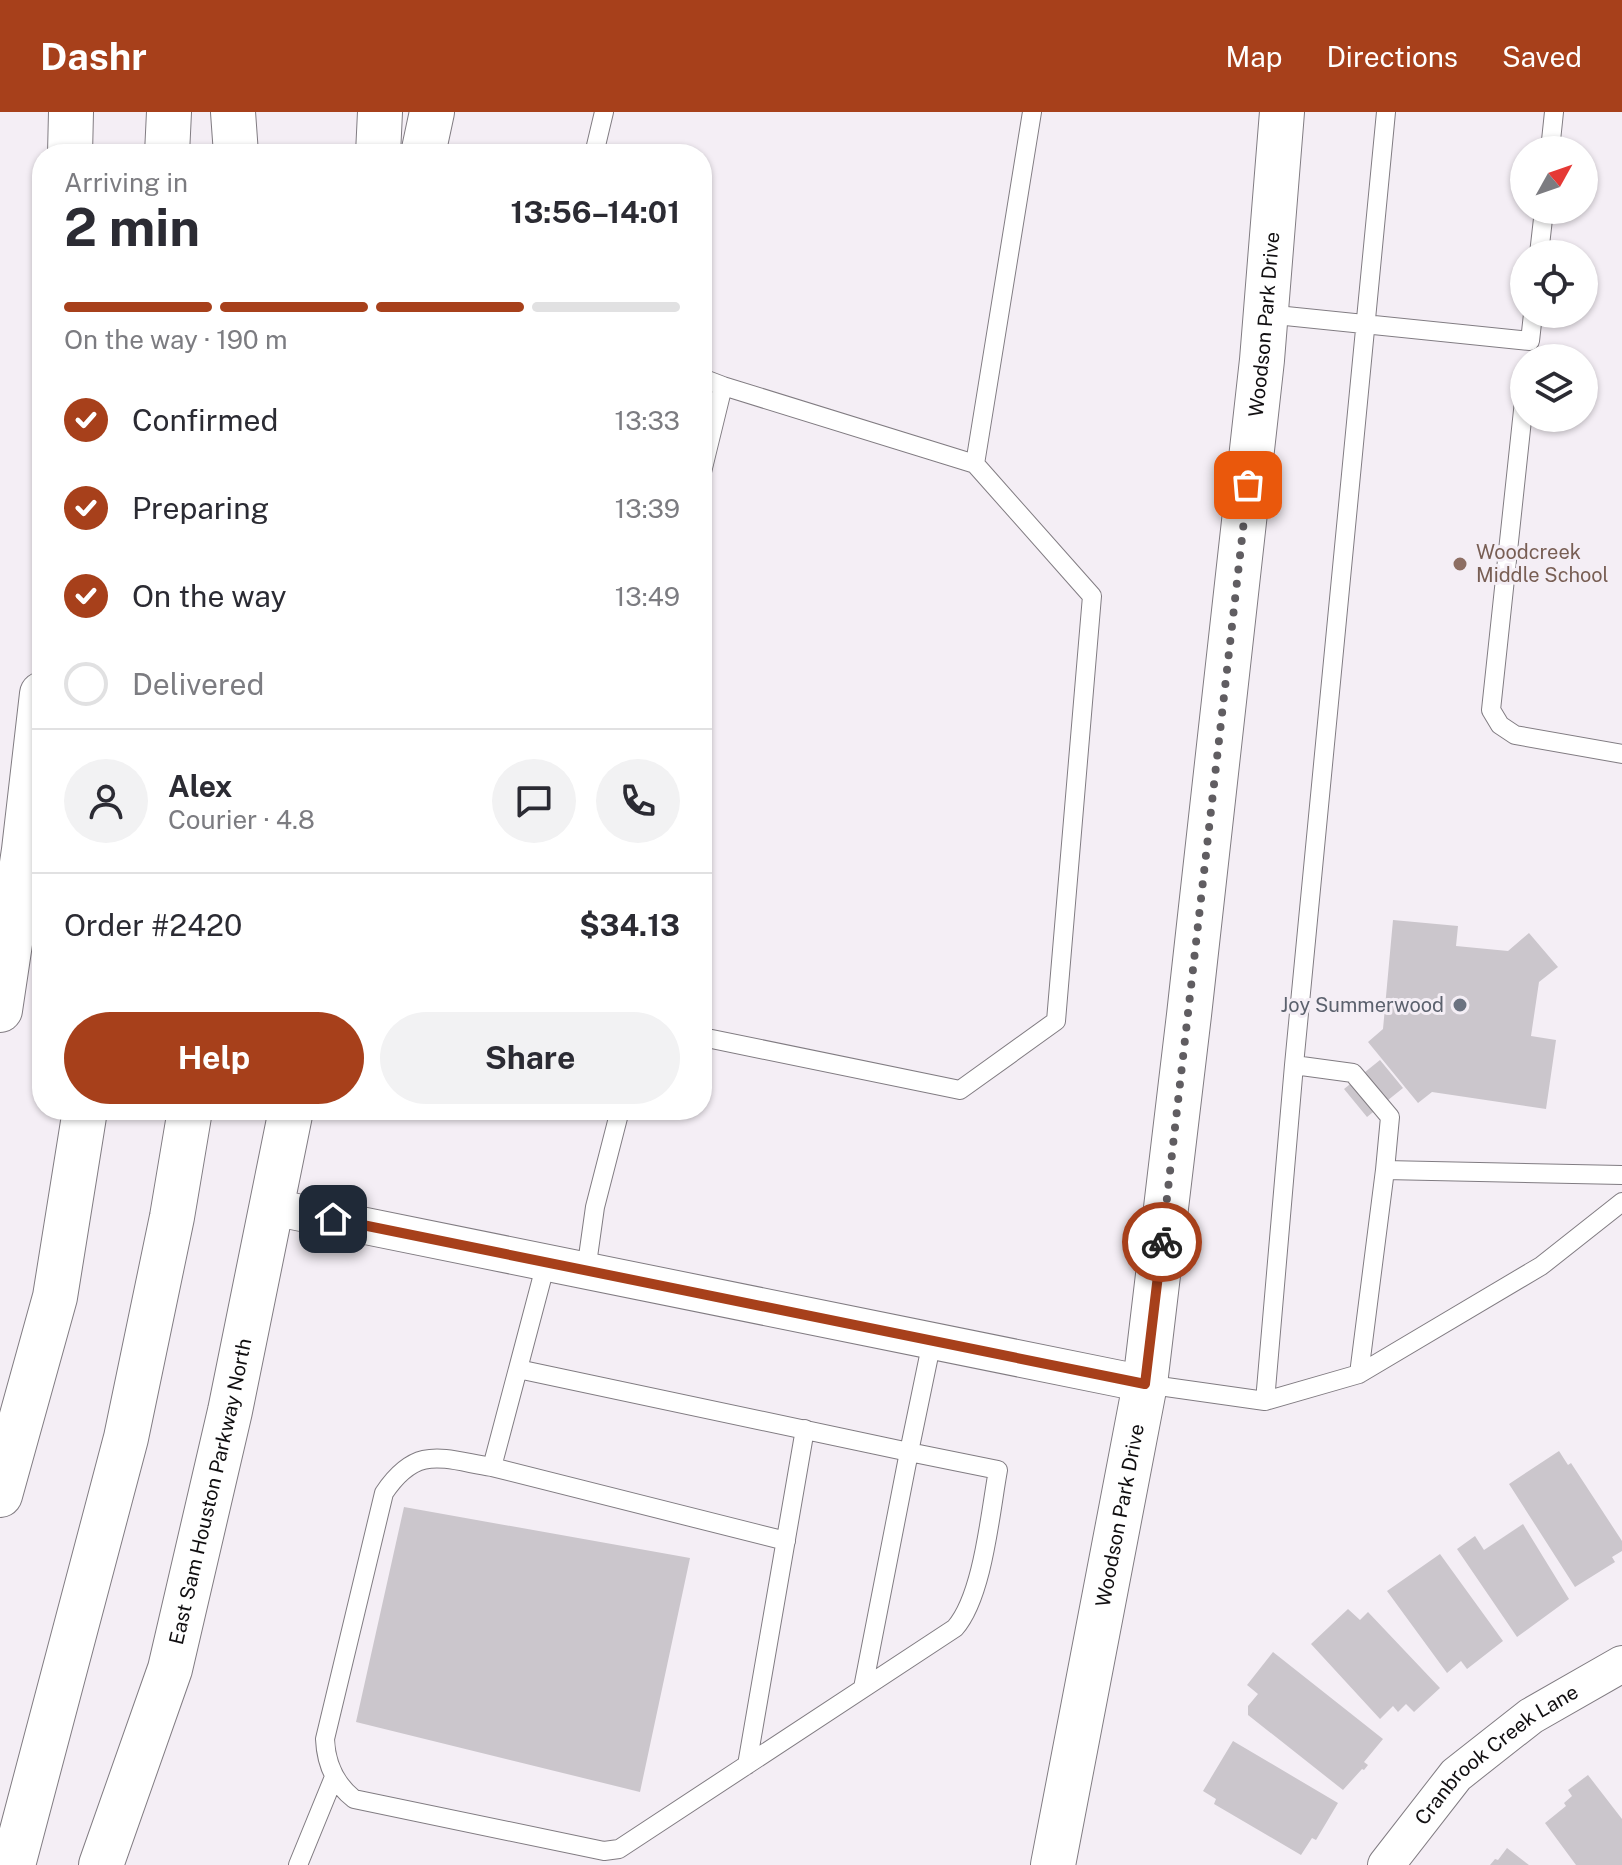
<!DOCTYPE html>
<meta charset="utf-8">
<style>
:root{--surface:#fff;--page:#f2f2f3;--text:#2b2b33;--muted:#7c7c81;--line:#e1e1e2;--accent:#a7401b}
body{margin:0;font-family:"Public Sans",sans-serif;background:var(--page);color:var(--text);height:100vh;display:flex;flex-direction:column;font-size:30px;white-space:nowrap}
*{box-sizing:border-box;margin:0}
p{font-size:26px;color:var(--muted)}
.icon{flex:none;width:44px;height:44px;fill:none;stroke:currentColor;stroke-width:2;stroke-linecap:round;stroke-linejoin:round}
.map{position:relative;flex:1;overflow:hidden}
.sheet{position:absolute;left:32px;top:32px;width:680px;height:976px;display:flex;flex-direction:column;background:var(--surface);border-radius:32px;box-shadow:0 2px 6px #0004}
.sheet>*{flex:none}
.needle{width:52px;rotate:50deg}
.tools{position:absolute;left:1510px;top:24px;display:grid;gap:16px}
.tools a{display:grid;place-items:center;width:88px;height:88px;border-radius:50%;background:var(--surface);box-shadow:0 2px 6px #0004;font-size:40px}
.pin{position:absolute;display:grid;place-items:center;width:68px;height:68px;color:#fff;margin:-34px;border-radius:16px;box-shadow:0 4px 12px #0006}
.courier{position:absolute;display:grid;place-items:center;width:80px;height:80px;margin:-40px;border:6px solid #a7401b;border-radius:50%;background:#fff;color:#222;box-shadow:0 2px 10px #0007}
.head em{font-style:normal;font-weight:700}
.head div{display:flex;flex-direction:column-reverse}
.head{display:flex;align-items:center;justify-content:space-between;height:136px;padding:0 32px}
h1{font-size:52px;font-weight:700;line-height:60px}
.bar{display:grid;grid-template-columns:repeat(4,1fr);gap:12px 8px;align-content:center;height:96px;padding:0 32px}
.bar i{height:10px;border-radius:6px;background:var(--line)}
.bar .active{background:var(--accent)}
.bar p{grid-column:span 4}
.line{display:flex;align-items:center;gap:20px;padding:0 32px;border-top:2px solid var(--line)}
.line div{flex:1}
.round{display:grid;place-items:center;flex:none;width:84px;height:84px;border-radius:42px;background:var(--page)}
ol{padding:0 32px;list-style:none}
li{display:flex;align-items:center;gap:24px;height:88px}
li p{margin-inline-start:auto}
li .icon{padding:8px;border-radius:50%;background:var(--accent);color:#fff;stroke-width:4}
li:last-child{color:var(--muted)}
li i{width:44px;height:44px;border:4px solid var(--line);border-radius:50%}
.action{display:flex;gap:16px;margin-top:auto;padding:16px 32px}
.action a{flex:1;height:92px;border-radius:48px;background:var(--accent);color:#fff;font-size:32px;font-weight:700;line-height:92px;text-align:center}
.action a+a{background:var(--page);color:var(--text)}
header{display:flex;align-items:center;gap:48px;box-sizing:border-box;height:112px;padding:0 40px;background:var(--accent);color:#fff}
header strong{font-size:38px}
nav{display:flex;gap:44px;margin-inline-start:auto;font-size:28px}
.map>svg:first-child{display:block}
.building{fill:#cbc6cc}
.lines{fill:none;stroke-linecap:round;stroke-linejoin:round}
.service-casing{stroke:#817c82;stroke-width:20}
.minor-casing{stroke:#817c82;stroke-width:38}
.tertiary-casing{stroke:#817c82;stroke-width:46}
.secondary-casing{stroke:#817c82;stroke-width:46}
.motorway-casing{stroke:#817c82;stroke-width:46}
.service{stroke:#fff;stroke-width:18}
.minor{stroke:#fff;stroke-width:36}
.tertiary{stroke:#fff;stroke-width:44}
.secondary{stroke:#fff;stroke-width:44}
.motorway{stroke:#fff;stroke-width:44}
.done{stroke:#605d61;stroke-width:8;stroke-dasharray:0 14.4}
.route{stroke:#a7401b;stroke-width:10}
.education-dot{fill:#8d6e63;stroke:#f4eef5;stroke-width:3}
.worship-dot{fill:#6b7280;stroke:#f4eef5;stroke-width:3}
.labels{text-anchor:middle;stroke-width:6;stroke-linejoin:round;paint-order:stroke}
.street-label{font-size:20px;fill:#110f11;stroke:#f4eef5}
.education-label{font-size:20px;fill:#785e54;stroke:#f4eef5;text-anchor:start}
.worship-label{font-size:20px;fill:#5b616d;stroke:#f4eef5;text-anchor:end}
</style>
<header>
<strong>Dashr</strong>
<nav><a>Map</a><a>Directions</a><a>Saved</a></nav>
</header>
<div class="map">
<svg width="1622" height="1753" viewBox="0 0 1622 1753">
<rect width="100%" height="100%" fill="#f4eef5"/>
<path class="building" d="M1393,808l65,6 -2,20 52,5 21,-18 29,34 -19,15 -8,54 25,4 -10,69 -114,-17 -14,11 -50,-61 15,-13z
M1380,948l23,28 -36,29 -23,-28z
M1559,1339l9,14 3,-2 51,78v10l-10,6 3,5 -40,25 -66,-103z
M404,1395l286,51 -50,234 -284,-70z
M1523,1412l46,75 -52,38 -60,-88 18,-13 9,14z
M1440,1442l63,87 -36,28 -6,-8 -14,12 -60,-82z
M1348,1497l12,11 8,-8 72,76 -26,24 -8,-8 -8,8 -5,-6 -13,13 -69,-75z
M1273,1540l110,87 -19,23 4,3 -4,5 -2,-1 -19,21 -95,-75v-9l10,-12 -11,-9z
M1233,1629l105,62 -22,37 -4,-2 -11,17 -87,-51 2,-5 -13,-8z
M1588,1663l34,44v46h-46l-31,-42 21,-17 -2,-3 8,-7 -4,-6z
M1507,1736l22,17h-39l5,-6 3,1z"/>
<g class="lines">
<g class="service-casing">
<path id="service" d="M1550,38l4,-38
M594,42l10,-42
M1539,142l5,-44
M1266,202l264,27 3,-27
M702,266l21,8 -21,86
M723,274l252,78
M1524,289l-33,309 9,15 15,10 107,19
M702,925l258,53 96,-69 36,-425 -117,-132 57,-352
M1294,953l59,8 37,44 -5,53
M546,1151l-54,204c-50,-8 -75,-23 -108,26l-59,246c1,25 10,45 29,60l250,52 15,-2 336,-221c28,-32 35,-114 43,-158l-89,-18 23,-111
M586,1159l9,-64 25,-97
M518,1257l391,83 -46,236
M1359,1262l26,-204 237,5
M1145,1272l120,17 94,-27 182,-108 81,-64
M1265,1289l29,-336 92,-953
M492,1355l294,74
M747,1653l58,-336
M298,1753l36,-88"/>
</g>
<g class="minor-casing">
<g id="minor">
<path d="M272,1095l873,177"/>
<path id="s1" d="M1386,1753l70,-90 75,-59 91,-52"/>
</g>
</g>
<g class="tertiary-casing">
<g id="tertiary">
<path id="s2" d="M1053,1753l92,-481 44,-369 73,-655 20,-248"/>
</g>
</g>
<g class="secondary-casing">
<g id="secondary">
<path d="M378,42l2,-42"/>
<path d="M423,42l9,-42"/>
<path id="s3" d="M101,1753l69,-196 60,-258 61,-301"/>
</g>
</g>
<g class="motorway-casing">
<path id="motorway" d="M233,0l3,42
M70,42l1,-42
M167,42l2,-42
M0,898l24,-160 18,-156
M0,1383l55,-198 30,-187
M13,1753l113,-427 46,-221 18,-107"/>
</g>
<use href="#service" class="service"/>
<use href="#minor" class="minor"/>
<use href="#tertiary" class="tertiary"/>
<use href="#secondary" class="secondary"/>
<use href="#motorway" class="motorway"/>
</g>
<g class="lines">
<path class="done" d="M1162,1130l86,-757"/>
<path class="route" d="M333,1107l812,165 17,-142"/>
</g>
<circle class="education-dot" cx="1460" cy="452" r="8"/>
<circle class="worship-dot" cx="1460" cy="893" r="8"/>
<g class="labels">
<g class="street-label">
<text dy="7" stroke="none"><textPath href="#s2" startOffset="1556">Woodson Park Drive</textPath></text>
<text dy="7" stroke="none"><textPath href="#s3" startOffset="390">East Sam Houston Parkway North</textPath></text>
<text dy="7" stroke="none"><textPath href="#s2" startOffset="356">Woodson Park Drive</textPath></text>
<text dy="7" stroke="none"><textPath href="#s1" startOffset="158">Cranbrook Creek Lane</textPath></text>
</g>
<g class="education-label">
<text x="1476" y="447">Woodcreek<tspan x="1476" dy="23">Middle School</tspan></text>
</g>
<g class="worship-label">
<text x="1444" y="900">Joy Summerwood</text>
</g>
</g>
</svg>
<div class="tools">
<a><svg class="needle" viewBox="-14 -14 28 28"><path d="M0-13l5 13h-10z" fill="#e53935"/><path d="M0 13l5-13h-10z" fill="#7c7c81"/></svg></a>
<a><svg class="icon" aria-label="locate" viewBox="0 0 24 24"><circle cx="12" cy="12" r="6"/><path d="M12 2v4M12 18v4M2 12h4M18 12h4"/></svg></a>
<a><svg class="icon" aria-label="layers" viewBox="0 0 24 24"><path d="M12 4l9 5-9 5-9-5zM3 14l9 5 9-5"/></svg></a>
</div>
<div class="pin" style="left:1248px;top:373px;background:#ea580c"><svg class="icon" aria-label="bag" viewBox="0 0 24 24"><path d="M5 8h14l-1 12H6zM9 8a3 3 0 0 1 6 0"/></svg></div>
<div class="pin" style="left:333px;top:1107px;background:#1f2937"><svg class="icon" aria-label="home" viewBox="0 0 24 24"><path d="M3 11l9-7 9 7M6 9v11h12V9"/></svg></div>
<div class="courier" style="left:1162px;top:1130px"><svg class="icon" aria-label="bike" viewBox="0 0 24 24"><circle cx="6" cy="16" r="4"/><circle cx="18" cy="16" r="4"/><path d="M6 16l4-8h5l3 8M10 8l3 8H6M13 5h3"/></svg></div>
<section class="sheet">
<div class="head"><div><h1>2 min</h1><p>Arriving in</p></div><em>13:56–14:01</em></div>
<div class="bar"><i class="active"></i><i class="active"></i><i class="active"></i><i></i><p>On the way · 190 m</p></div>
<ol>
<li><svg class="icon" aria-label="check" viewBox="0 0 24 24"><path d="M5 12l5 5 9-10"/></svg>Confirmed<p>13:33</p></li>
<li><svg class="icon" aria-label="check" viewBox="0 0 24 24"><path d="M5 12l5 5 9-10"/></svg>Preparing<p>13:39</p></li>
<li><svg class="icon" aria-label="check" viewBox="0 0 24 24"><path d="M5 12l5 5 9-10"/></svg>On the way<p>13:49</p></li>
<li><i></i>Delivered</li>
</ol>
<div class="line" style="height:144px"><a class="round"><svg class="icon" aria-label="person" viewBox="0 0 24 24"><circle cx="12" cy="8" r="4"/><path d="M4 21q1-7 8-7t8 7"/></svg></a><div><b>Alex</b><p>Courier · 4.8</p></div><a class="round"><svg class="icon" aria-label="chat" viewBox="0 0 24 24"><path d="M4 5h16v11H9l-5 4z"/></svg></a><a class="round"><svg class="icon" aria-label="phone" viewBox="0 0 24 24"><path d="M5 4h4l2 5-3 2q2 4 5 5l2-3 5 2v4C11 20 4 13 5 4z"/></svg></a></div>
<div class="line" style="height:104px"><div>Order #2420</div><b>$34.13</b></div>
<div class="action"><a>Help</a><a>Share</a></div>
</section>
</div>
